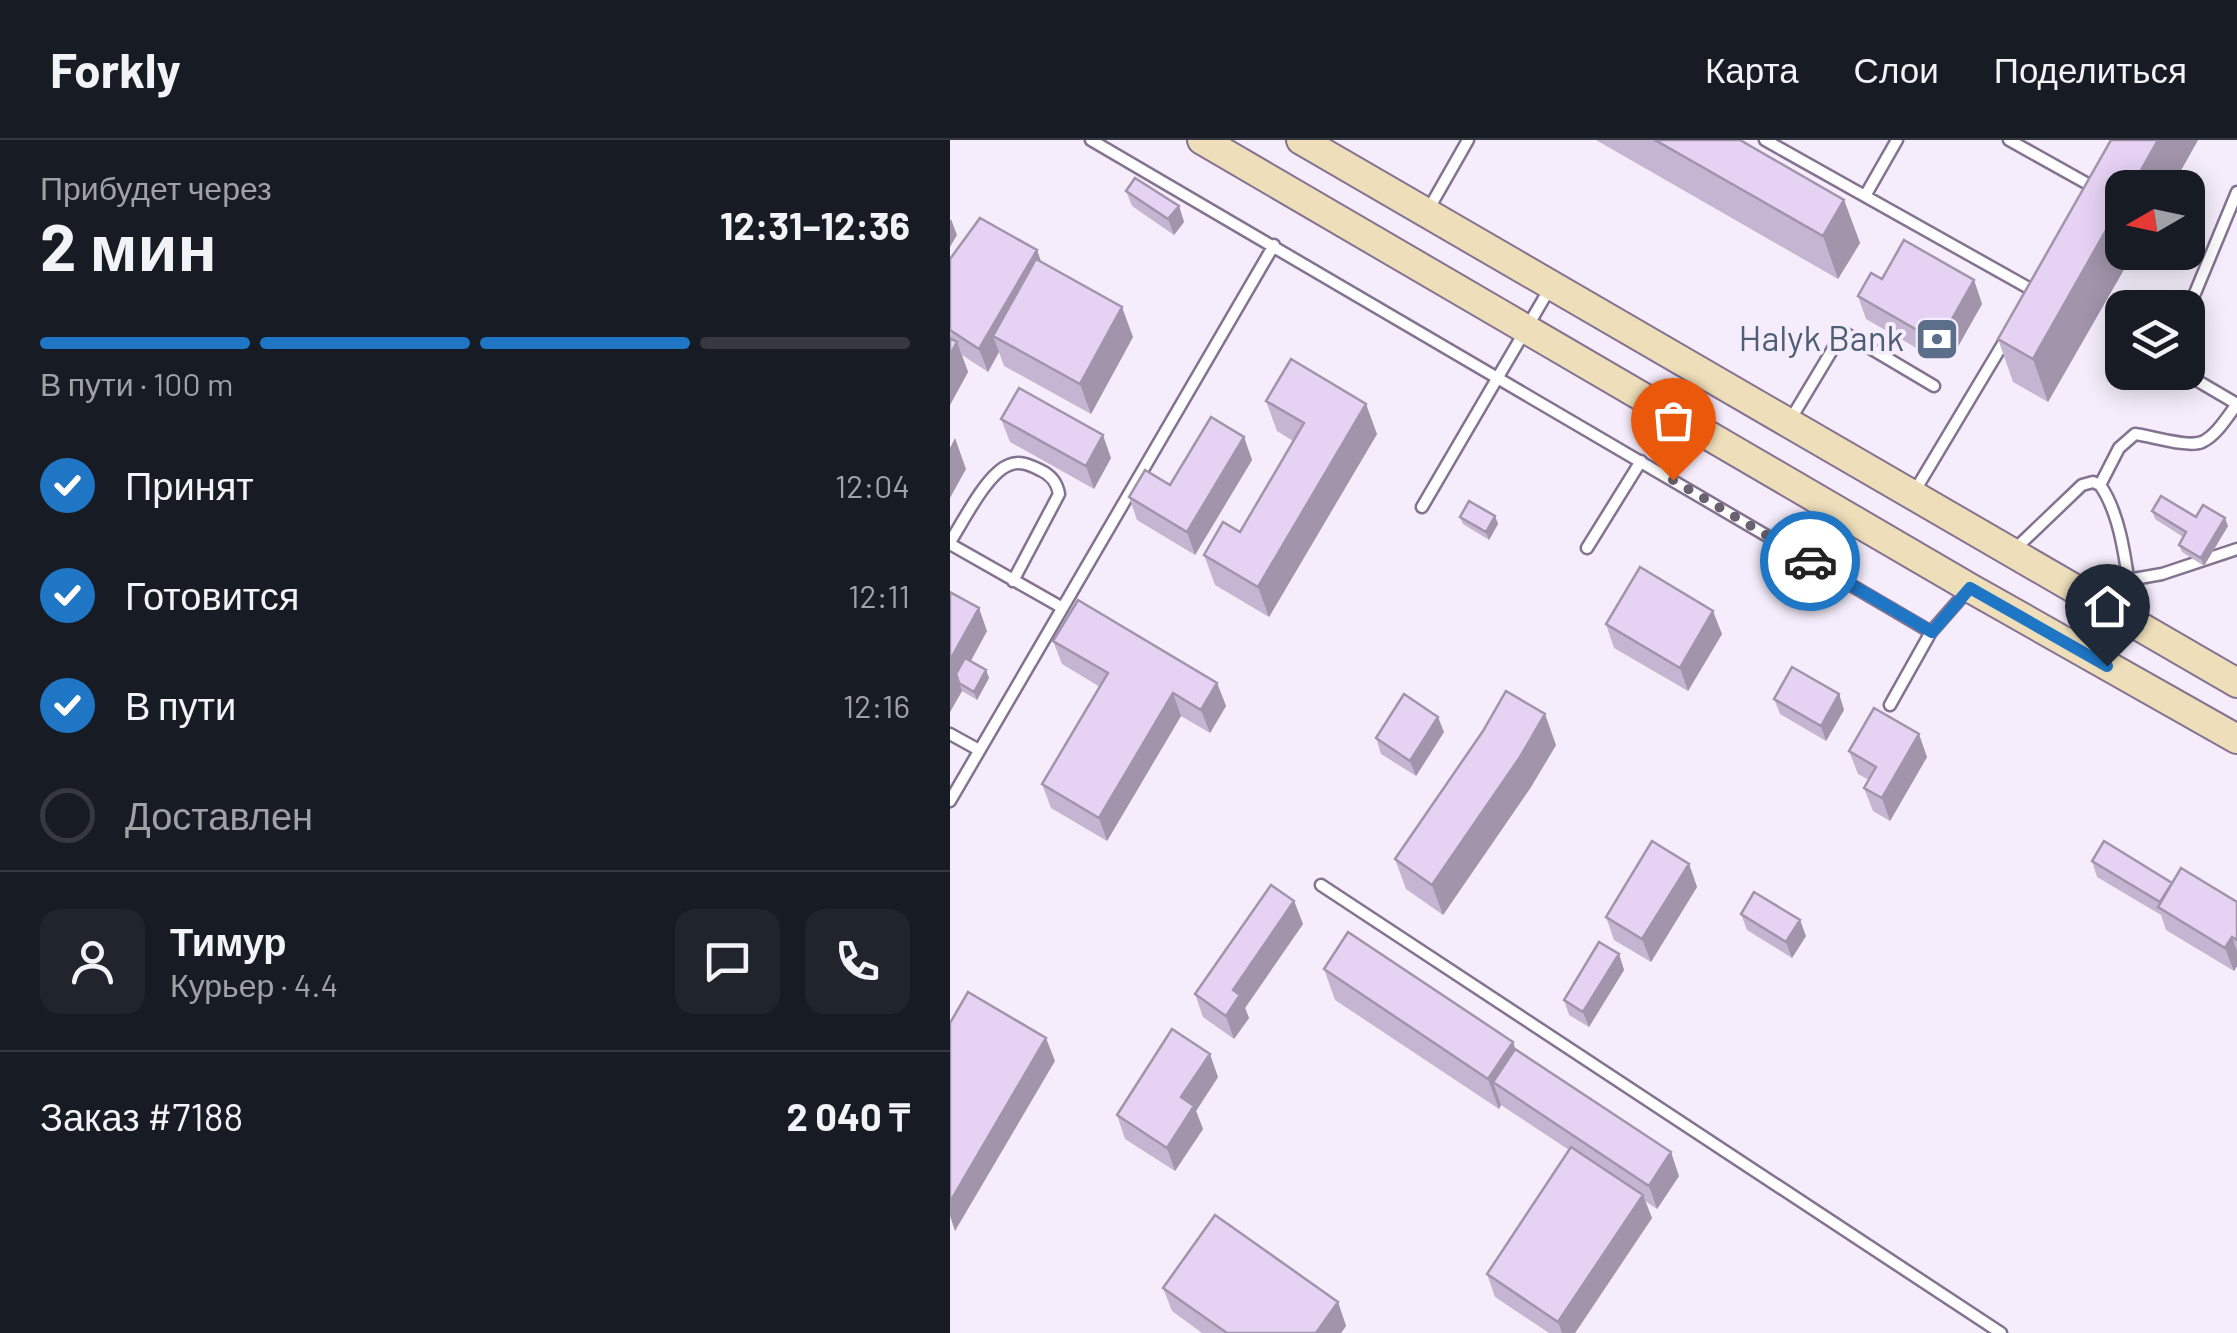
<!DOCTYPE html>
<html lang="ru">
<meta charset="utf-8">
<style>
:root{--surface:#171b24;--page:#20242c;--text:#f1f3f6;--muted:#9ea1a6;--line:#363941;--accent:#1f76c4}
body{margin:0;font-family:Barlow,sans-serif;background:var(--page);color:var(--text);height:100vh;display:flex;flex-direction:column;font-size:38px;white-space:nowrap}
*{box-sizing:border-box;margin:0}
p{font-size:32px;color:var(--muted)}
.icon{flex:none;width:55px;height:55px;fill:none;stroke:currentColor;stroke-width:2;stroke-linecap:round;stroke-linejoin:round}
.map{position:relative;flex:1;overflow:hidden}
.sheet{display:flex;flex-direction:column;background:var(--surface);width:950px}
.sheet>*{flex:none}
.needle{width:65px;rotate:261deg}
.tools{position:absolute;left:1155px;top:30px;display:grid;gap:20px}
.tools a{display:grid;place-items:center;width:100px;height:100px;border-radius:20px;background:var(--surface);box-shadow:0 5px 25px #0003;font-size:50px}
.pin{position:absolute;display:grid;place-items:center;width:85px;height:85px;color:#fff;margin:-102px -42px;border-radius:50% 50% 50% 0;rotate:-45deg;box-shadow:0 0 10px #0007}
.pin .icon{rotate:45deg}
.courier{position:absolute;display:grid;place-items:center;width:100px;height:100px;margin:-50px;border:8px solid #1f76c4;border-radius:50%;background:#fff;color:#222;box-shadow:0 2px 12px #0007}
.headline em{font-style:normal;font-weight:700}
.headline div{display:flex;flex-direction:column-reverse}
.headline{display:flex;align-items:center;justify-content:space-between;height:170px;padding:0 40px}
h1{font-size:65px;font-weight:700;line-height:75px}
.bar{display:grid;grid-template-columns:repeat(4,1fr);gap:15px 10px;align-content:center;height:120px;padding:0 40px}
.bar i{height:12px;border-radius:8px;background:var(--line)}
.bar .selected{background:var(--accent)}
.bar p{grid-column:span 4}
.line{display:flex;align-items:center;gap:25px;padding:0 40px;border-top:2px solid var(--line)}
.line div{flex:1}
.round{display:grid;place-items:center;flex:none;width:105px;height:105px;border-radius:20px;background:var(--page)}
ol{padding:0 40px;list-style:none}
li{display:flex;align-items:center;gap:30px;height:110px}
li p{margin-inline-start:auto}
li .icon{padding:10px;border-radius:50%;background:var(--accent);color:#fff;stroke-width:4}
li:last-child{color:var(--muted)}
li i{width:55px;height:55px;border:5px solid var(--line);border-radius:50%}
header{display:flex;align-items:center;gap:60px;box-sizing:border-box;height:140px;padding:0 50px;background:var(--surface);border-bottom:2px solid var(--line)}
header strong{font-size:48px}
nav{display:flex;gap:55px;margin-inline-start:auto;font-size:35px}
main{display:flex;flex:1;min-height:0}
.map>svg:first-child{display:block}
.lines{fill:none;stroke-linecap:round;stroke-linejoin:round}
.lane-casing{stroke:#847291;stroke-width:15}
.secondary-casing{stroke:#847291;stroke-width:32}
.lane{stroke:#fff;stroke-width:10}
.secondary{stroke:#eedfba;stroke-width:28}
.wall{fill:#c6b5d2}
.shaded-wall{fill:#a194ab}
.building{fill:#e6d3f4;stroke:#a194ab;stroke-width:2.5}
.done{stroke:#69626e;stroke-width:10;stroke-dasharray:0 18}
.route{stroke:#1f76c4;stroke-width:12}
.labels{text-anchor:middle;stroke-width:8;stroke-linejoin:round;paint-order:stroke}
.service-label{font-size:35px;fill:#4e5e75;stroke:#f5edfb;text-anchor:end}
</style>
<header>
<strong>Forkly</strong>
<nav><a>Карта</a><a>Слои</a><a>Поделиться</a></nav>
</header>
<main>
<section class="sheet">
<div class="headline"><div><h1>2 мин</h1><p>Прибудет через</p></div><em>12:31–12:36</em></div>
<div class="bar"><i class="selected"></i><i class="selected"></i><i class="selected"></i><i></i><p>В пути · 100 m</p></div>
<ol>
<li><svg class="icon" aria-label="check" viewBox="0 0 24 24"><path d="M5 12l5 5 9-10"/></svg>Принят<p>12:04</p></li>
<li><svg class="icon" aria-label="check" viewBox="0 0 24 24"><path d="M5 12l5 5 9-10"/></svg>Готовится<p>12:11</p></li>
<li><svg class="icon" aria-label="check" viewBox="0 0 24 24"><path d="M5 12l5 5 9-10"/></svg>В пути<p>12:16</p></li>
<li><i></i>Доставлен</li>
</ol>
<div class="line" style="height:180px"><a class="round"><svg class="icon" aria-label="person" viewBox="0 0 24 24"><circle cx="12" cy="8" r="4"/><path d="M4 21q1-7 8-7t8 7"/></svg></a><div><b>Тимур</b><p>Курьер · 4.4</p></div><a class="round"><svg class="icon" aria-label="chat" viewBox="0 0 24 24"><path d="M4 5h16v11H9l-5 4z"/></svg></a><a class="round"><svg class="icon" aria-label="phone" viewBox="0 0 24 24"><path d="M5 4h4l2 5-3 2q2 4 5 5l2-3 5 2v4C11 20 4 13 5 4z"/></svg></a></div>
<div class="line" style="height:130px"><div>Заказ #7188</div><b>2 040 ₸</b></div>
</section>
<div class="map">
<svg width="1287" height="1193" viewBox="0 0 1287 1193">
<rect width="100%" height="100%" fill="#f5edfb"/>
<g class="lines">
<g class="lane-casing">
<path id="lane" d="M141,0l840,492 37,-42
M815,0l269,151
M1059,0l86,48
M915,56l32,-56
M477,72l41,-72
M1238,170l49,-118
M1238,227l3,10 46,27
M839,282l54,-90 91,54
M1150,345c24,34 27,93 34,133
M963,354l94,-157
M472,367l128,-219
M0,402c13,-20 37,-69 59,-77 10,-5 21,0 31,5 11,5 17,12 19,24l-46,87
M0,404l111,63
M637,408l54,-87
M1065,409l67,-64 11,-3 7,3 19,-37 16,-14c17,2 52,14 67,8 14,-6 26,-26 35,-38
M1178,440l34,-6 75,-25
M940,565l41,-73
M0,594l29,16
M0,661l324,-556
M371,745l680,448"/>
</g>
<g class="secondary-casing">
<path id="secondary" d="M252,0l768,448 267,151
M351,0l936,543"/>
</g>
<use href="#lane" class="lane"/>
<use href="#secondary" class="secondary"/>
</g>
<path class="wall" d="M646,0h144l104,60 16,43 -22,36z
M1161,0h87l-27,48h-49v64h12l-86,150 -35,-20 -15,-43z
M176,51l53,15 5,16 -10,13 -42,-29z
M87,110l4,12 92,75 -42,77 -87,-48 -5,-14 -11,20 -26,-17 6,17 -18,33v-146z
M1024,140l8,24 -26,46 -24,7 -66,-38 -8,-23z
M316,261l111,33 -108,183 -54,-32 -11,-30 36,-23 53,-91 -16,-10z
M51,279l110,39 -17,31 -84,-47z
M294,297l8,23 -57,95 -58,-35 -8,-23 41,-12z
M1202,371l44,6 32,9 -24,40 -22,-14 -3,-7 4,-8 -28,-18z
M545,376l3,8 -9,16 -26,-16 -3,-7z
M0,452l37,39 -16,30 15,9 3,8 -12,22 -15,-9 -12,21z
M656,484l116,10 -34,57 -74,-43z
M103,501l164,42 9,23 -16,27 -29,-17 -74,125 -56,-33 -9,-24 58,-97 -38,-23z
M889,554l5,16 -18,31 -46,-27 -6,-15z
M494,592l-28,44 -35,-22 -5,-16z
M606,605l-25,42 -88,128 -37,-26 -11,-30z
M899,611l78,6 -37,64 -17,-10 -9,-23 5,-8 -11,-6z
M1142,721l145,41v64l-3,5 -68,-41 -5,-15 -64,-38z
M739,724l8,23 -46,75 -37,-22 -8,-23z
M344,761l9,23 -58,84 4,10 -15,21 -31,-22 -8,-23z
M791,774l65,22 -14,22 -45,-28z
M669,814l5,16 -35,57 -20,-12 -5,-15z
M374,829l189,73 2,7 164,127 -22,33 -12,-8 7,17 -77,115h-26l-54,-36 -8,-23 82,-124 -68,-45 -2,4 -164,-109z
M268,937l-22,34 7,18 -28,42 -50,-32 -8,-24z
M213,1148l175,14 8,24 -5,7h-139l-30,-22z"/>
<path class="shaded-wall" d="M1208,0h40l-27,48h-40z
M894,60l16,43 -22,36 -15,-43z
M1172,62v50h12l-86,150 -15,-43z
M229,66l5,16 -10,13 -6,-16z
M1,79l6,16 -7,12v-26z
M87,110l8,23 -52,63 6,16 -11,20 -9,-23z
M1024,140l8,24 -26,46 -8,-24z
M172,167l11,30 -42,77 -11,-30z
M7,202l11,30 -18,33v-50z
M416,264l11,30 -108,183 -11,-30z
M153,295l8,23 -17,31 -8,-23z
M294,297l8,23 -57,95 -8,-23z
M5,298l11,31 -16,29v-50z
M545,376l3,8 -9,16 -3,-8z
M1275,378l3,8 -24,40 -3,-8z
M29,468l8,23 -28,51 3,9 -12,21v-52z
M763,471l9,23 -34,57 -8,-23z
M36,530l3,8 -12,22 -3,-8z
M267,543l9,23 -16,27 -9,-23z
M223,553l8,23 -74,125 -8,-23z
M889,554l5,16 -18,31 -5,-15z
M595,574l11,31 -25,42 -88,128 -11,-30z
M488,577l6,15 -28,44 -6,-15z
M969,594l8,23 -37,64 -8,-23z
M739,724l8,23 -46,75 -9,-23z
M344,761l9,23 -58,84 4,10 -15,21 -8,-23 7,-26z
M850,780l6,16 -14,22 -6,-16z
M1282,797l5,14v15l-3,5 -9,-23z
M669,814l5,16 -35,57 -6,-15z
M96,898l9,23 -100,170 -5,-15v-14z
M563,902l11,30 -31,10 8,23 -2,4 -11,-30z
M260,914l8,23 -22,34 7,18 -28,42 -8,-23 14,-51z
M721,1012l8,24 -22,33 -8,-23z
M693,1055l9,23 -77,115h-13l-4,-11z
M388,1162l8,24 -5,7h-25z"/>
<path class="building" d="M705,0h85l104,60 -21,36z
M1161,0h47l-27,48h-9v14l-89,157 -35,-20z
M185,38l44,28 -11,13 -42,-28z
M30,78l57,32 -58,99 -29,-19v-71z
M954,100l70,40 -26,46 -24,8 -66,-38 13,-23 11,6z
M86,119l86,48 -42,77 -87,-48z
M0,198l7,4 -7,13z
M341,219l75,45 -108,183 -54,-32 19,-33 17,10 64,-109 -38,-22z
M69,248l84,47 -17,31 -85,-47z
M261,277l33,20 -57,95 -58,-35 16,-27 25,15z
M1211,356l35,21 7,-12 22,13 -24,40 -22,-13 7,-13 -34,-21z
M519,361l26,15 -9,16 -26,-15z
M690,427l73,44 -33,57 -74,-44z
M0,452l29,16 -29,52z
M128,460l139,83 -16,27 -28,-17 -74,125 -57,-34 66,-111 -55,-32z
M15,518l21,12 -12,22 -15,-9 -3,-9z
M842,527l47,27 -18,32 -47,-27z
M556,551l39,23 -25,43 -88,128 -37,-26 88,-128z
M454,554l34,23 -28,44 -34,-23z
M924,568l45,26 -37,64 -18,-10 12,-21 -27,-16z
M702,701l37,23 -47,75 -36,-22z
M1154,701l68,42 -12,19 -68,-41z
M1231,728l56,34v38l-5,-3 -7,11 -67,-41z
M321,745l23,16 -61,89 7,5 -14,21 -31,-22z
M804,752l46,28 -14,22 -45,-28z
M398,792l165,110 -25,37 -164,-110z
M649,802l20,12 -36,58 -19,-12z
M18,852l78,46 -96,164v-179z
M222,889l38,25 -29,43 13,9 -27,42 -50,-33z
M565,909l156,103 -22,34 -156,-104z
M621,1007l72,48 -85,127 -71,-48z
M265,1075l123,87 -22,31h-89l-64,-45z"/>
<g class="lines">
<path class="done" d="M723,340l137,81"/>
<path class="route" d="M860,421l122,71 38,-44 137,78"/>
</g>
<defs>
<g id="bank-square" transform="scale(2.25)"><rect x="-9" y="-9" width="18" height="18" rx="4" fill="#5c6f8a" stroke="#f5edfb"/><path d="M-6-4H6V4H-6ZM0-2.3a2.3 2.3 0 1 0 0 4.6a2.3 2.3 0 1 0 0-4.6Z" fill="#fff"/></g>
</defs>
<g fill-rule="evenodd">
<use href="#bank-square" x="987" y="199"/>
</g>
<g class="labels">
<g class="service-label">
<text x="954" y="211">Halyk Bank</text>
</g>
</g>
</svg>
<div class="tools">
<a><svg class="needle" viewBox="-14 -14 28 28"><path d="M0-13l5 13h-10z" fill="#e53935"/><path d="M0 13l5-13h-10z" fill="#9ea1a6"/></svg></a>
<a><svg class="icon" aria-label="layers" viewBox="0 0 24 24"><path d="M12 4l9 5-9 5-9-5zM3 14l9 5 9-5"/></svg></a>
</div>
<div class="pin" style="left:723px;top:340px;background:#ea580c"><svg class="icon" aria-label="bag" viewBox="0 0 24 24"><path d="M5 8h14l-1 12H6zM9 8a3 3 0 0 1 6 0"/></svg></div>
<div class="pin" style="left:1157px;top:526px;background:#1f2937"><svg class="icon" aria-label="home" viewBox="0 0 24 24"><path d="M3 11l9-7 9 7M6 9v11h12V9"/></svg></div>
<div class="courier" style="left:860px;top:421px"><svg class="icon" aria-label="car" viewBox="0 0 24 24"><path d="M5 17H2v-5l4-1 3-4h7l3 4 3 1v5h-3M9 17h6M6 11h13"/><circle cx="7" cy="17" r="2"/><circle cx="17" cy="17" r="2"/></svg></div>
</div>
</main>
